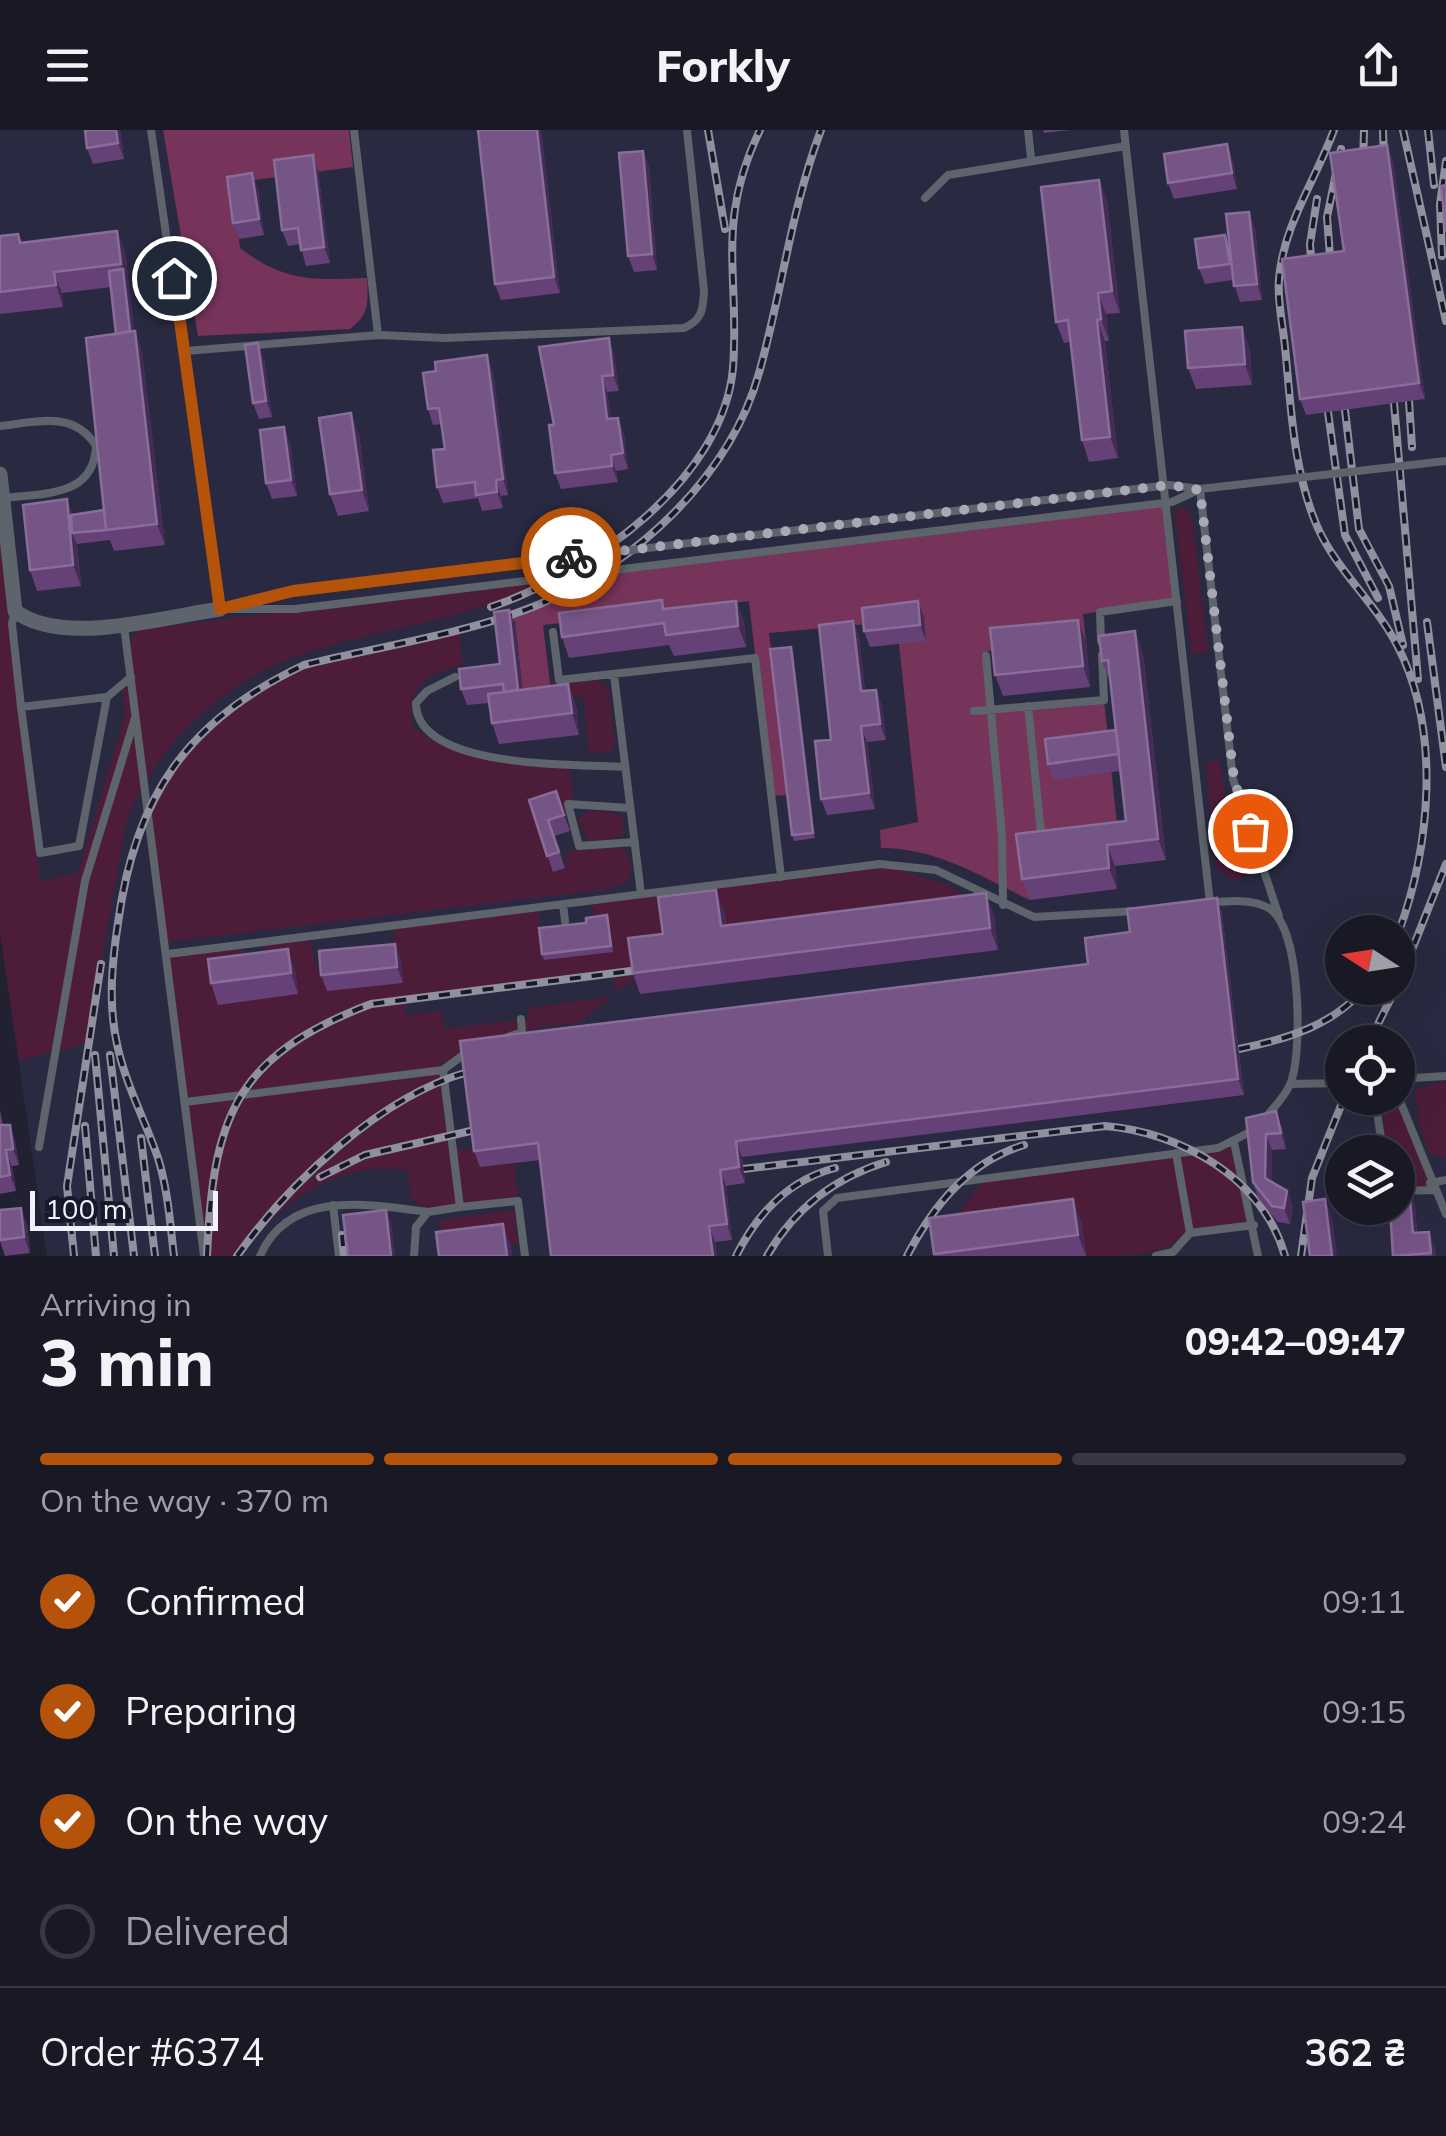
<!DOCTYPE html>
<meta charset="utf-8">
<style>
:root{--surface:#191926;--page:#22222e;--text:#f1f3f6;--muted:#9fa0a7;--line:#373843;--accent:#b45309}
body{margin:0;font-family:Mulish,sans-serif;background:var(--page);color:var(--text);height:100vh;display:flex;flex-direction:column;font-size:38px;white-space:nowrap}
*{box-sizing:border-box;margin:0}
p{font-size:32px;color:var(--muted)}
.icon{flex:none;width:55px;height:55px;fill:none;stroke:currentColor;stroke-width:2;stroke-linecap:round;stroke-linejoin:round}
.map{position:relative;height:1126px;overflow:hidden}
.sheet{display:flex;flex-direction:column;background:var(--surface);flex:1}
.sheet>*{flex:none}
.needle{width:65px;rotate:282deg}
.tools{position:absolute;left:1325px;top:785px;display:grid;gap:20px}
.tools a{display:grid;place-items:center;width:90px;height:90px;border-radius:50%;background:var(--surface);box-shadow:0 10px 40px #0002,0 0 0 2px var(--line);font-size:50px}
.scale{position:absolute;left:30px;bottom:25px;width:188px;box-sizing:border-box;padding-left:10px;border:5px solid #f1f2fe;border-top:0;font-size:28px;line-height:35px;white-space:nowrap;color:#f1f2fe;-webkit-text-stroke:8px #171828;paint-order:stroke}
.pin{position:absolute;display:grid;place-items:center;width:85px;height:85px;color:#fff;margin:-42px;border:5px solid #fff;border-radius:50%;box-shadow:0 2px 10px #0007}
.courier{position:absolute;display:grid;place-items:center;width:100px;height:100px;margin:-50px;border:8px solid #b45309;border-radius:50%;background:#fff;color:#222;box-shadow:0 2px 12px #0007}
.headline em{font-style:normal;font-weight:800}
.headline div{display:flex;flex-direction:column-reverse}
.headline{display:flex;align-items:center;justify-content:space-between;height:170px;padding:0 40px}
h1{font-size:65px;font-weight:800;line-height:75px}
.bar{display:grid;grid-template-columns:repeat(4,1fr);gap:15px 10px;align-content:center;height:120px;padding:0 40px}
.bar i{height:12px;border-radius:8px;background:var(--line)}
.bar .current{background:var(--accent)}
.bar p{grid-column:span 4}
.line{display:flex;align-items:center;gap:25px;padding:0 40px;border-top:2px solid var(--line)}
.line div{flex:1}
ol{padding:0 40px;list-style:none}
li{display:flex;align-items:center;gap:30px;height:110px}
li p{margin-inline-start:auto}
li .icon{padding:10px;border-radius:50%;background:var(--accent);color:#fff;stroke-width:4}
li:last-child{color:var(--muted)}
li i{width:55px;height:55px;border:5px solid var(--line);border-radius:50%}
header{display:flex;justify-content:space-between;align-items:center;height:130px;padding:0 40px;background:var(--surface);font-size:45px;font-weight:800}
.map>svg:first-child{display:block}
.built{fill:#292a41;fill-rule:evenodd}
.green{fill:#4d1c39}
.forest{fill:#77345b}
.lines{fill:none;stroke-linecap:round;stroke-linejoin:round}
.lane{stroke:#5d646b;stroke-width:8}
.street{stroke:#5d646b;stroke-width:15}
.rail-casing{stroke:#90909f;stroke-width:8}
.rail{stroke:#171828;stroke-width:4;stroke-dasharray:11;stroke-linecap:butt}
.lane-bridge{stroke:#5d646b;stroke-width:8}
.wall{fill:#664178}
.shaded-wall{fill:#442c56}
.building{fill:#755486;stroke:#896d99;stroke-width:2.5}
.done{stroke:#a8a9b7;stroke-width:10;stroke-dasharray:0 18}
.route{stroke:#b45309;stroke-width:12}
</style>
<header><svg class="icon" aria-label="menu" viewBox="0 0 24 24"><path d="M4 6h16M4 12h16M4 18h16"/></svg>Forkly<svg class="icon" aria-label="share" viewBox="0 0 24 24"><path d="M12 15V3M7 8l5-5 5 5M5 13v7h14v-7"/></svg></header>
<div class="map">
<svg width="1446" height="1126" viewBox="0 0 1446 1126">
<rect width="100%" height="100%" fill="#212132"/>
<path class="built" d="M0,0h1446v1126h-1399l-47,-323zM1342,802h56v56h-56zM1342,912h56v56h-56zM1342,1022h56v56h-56z"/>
<path class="green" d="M0,344l15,213 25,194 38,-8 47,-158 -4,-34 9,-4 -3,-31 11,-16 415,-53c-89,47 -166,48 -256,79 -74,26 -144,92 -171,166l-39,222 -68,16 -19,-127z
M1180,377l9,4 4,14 15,127 -16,2 -18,-146z
M458,497l5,38c-34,8 -60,23 -50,62 51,38 96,37 157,41l4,37 -39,11 18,56 14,-5 -2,-10 5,-7 53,-2c9,10 11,24 2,35l-17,6 -442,53 -18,-138c71,-131 179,-145 310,-177z
M595,547l14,12 6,55 -4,7 -20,3 -3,-6 -4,-51 -32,3 -3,-19z
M1220,631l5,37 24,60 -7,20 -9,2 -17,-13 -10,-104z
M589,680l34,5v21l-33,6 -13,-23z
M880,734l68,21 46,30 -324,40 -55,37 -1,-19 -208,25 -1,17 36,-4 3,18 85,-11 -1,-10 83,-11 -31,25 -45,6 2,20 -95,13 11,90 24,-3 3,19 34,-4 4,38 -90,11 -17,-13 -3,-28c-66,-13 -131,30 -166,85h-38l-36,-302 70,-9 10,12 14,3 3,-18 45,-6 5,30 88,17 -2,-23h-7l-1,-34 145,-19 6,52 51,-37 -4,-21z
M1446,952v76l-15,-3 -11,-26 -5,-40z
M1375,968h23l36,92 -36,1v-39h-15z
M1234,1012l20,83 -64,8c-26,23 -67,23 -104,23l-5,-35 -144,18 50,-62z
M514,1080l4,34 -75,10 -4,-34z"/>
<path class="forest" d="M163,0h186l4,37 -122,16 9,65c44,34 73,32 127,30 1,24 3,36 -17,51l-152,7z
M1166,372l11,99 -94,13 3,27 -98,10 6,59 110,-10 15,144 -89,56c-49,-23 -92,-52 -149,-52l-1,-18 38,-8 -19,-178 -31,-20 -99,9 20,162 -18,1 -22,-195 -206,24 9,75 -28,3 -9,-82h-8l1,-6 29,-10 62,-33z"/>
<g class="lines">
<path class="lane" d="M151,0l69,479h75
M354,0l24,205
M1028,0l3,28
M1124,0l86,773
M925,68l23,-23 178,-29
M186,221l192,-16 68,3 238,-10c18,-8 19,-18 20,-37l-17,-161
M0,296c36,-4 74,-16 96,20 -2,52 -54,47 -93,52
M1200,359l33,290 46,137
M234,476l59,-15
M15,481l-3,13 9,83 86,-10
M124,496l80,630
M553,502l6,48 196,-22 26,219
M1101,511l-1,-29 77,-11
M986,526l16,180 1,69
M614,545l27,219
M455,547l-28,14 -11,12c0,67 162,61 209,64
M1028,576l13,127
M21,577l19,146 39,-7 28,-149 24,-20
M974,581l130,-11 -2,-45
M630,678l-62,-4 11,42 56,-4
M1210,773c18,-2 44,-5 60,6 31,21 32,138 22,170 -4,14 -17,27 -26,38
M563,774l2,17
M168,824l712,-90 56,6 98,47 102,-6
M508,907l14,-5 -1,-13
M443,940l17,137 58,-6 7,55
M1398,949l48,-3
M1291,954l51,-1
M1398,966l48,118
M1375,968l8,54
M185,972l258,-32 28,-21
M1234,1012l24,114
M39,1017l46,-266 50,-163
M1176,1023l14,80 64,-8
M1430,1053l16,-3
M1398,1061l36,-1
M333,1075l6,51
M260,1126c29,-67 108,-52 168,-44
M414,1126l2,-29 12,-15 32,-5
M828,1126l-5,-45 14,-13 381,-50 34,-17
M1156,1126l17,-4 17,-19"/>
<path class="street" d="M0,344l15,137c47,36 148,6 205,-2"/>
<g class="rail-casing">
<path id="rail" d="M708,0l17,99
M1334,0c-18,49 -51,96 -55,149 -2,22 4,46 6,68 6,59 8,123 32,179 19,44 58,76 80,119 45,86 33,203 1,289
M1383,0l1,32
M1403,0l43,191
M1428,0l6,55
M1363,35l1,-35
M1442,126l-2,-52 6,-43
M1331,139l-4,-52 14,-68
M1312,142l-2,-28 7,-45
M1409,271l3,46
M1394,273l24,276
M1345,280l14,119 30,57 14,59
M1328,282l17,123 33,63
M491,477c100,-34 232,-127 242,-239 7,-93 -18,-145 27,-238
M1427,492l19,145
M1398,855l48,-121
M1369,912l27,-54
M1239,919c48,-10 93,-23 126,-61
M95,925l19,201
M110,925l24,201
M85,996l11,130
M141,1008l14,118
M743,1039l362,-43c75,6 158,52 180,130
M320,1047l45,-22 110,-25
M342,1105l2,21
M74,1126l-7,-70 34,-222
M174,1126c-4,-33 -6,-66 -16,-98 -13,-38 -33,-75 -41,-114 -9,-41 -5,-81 1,-121 17,-126 69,-203 186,-258 73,-18 167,-32 236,-61 96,-41 190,-127 219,-231 23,-81 32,-164 62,-243
M207,1126c6,-138 27,-200 164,-252l268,-34
M237,1126c52,-73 144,-160 231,-184
M736,1126c21,-42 53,-76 99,-88
M767,1126c27,-47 67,-78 119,-94
M907,1126c26,-50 61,-94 117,-111
M1301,1126l11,-78 32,-80"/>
</g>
<use href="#rail" class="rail"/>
<path class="lane-bridge" d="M293,461l876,-106 31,4 246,-28
M295,479l877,-107 28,-13"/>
</g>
<path class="wall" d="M85,0h35l4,29 -31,5 -6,-16z
M478,0h63l19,163 -59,7 -6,-16z
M1043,0h27l-26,3z
M643,21l6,16 8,103 -23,2 -6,-16z
M1233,30l4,29 -63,10 -6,-16z
M1393,31l32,238 -119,16 -6,-16 44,-148z
M318,41l12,92 -24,3 -6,-22 -12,2 -6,-16z
M1099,50l8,21 13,112 -14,1 3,27h-4l13,117 -29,4 -7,-22 -12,-98 -6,1 -8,-21z
M258,59l6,46 -25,4 -6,-16z
M1255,98l7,72 -22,2 -7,-22 -28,4 -6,-16 26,-33 5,13z
M117,101l8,21 9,79 8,21 23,193 -51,6 -4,-11 -33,4 4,42 -44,5 -7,-21 37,-71 5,15 32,-4 12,-176 -5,-47 -49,6 1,14 -63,7v-78l18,-2 4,8z
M609,208l5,16 5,37 -12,1 4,27 7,-1 6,16 4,35 -12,2 2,11 -57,7 -6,-16 -1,-48z
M1250,218l2,37 -56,4 -8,-21z
M264,229l8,58 -13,2 -6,-16z
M493,241l15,124 -7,1 2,12 -21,3 -4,-13 -35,5 -6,-16 8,-38 -4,-25 -8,1 -5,-16z
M359,304l10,77 -31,5 -8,-22z
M290,313l7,53 -25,3 -6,-16z
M662,470l3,9 71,-8 8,21 2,25 -72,9 -5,-11 -100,13 -7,-21z
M509,480l6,16 7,64 46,-6 8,22 3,29 -80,9 -7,-21 -3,-20 -22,2 -6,-16 39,-25z
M924,487l2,24 -56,6 -6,-16z
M1078,490l8,21 4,46 -87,9 -8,-21z
M853,491l6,16 6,54 11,-1 6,16 4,34 -19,2 8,67 -48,6 -6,-16z
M793,522l22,186 -21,3 -2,-6z
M1143,523l23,207 -51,6 2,23 -87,11 -8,-21 104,-58 -6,-50 -66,9 -6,-16 68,-34 -6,-48 -8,-21z
M556,661l14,40 -16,5 11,32 -12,4 -24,-72z
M1217,768l5,16 22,181 -502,62 3,26 -19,3 6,54 -17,2 2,14h-166l-11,-96 -60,7 -6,-16 614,-187 42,-32z
M724,781l2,15 268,-11 4,35 -358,44 -7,-21 30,-39z
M609,791l4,31 -69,8 -2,-6 44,-31z
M395,814l6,16 2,23 -76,8 -6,-16z
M295,840l3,24 -80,11 -7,-22z
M0,980l3,16 12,15 4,24 -7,1 4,25 -16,3z
M1246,988l36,9 4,22 -14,1 -1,32 16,9 6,16 -3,17 -12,-2 -20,-24 -5,-16z
M1415,1074l2,29 18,15 1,8h-43z
M0,1080l27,14 3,29 -25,3 -5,-15z
M929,1088l152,2 5,36h-151z"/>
<path class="shaded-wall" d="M116,0h4l4,29 -6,-16z
M537,0h4l19,163 -6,-16z
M1227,14l6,16 4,29 -5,-16z
M1387,15l6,16 32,238 -6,-16z
M643,21l6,16 8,103 -5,-16z
M313,25l5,16 12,92 -6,-16z
M252,43l6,16 6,46 -5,-16z
M1099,50l8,21 13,112 -8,-22z
M1249,82l6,16 7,72 -5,-16z
M117,101l8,21 12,101 -6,-16z
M54,142l8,21 1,14 -7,-22z
M1098,163l8,21 3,27 -8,-22z
M1097,190l8,21 13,117 -8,-21z
M1242,197l8,21 2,37 -7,-21z
M135,201l7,21 23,193 -8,-21z
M609,208l5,16 5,37 -6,-16z
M258,213l6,16 8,58 -6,-16z
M487,225l6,16 15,124 -5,-16z
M602,246l5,16 6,43 -6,-16z
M351,283l8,21 10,77 -7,-21z
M618,288l6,16 4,35 -5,-16z
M284,297l6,16 7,53 -6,-16z
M611,325l5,16 2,11 -6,-16z
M496,350l5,16 2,12 -6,-16z
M67,369l7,21 -2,13 5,11 4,42 -8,-21z
M736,471l8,21 2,25 -8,-21z
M918,471l6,16 2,24 -6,-16z
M509,480l6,16 10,86 -6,-16z
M1078,490l8,21 4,46 -7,-21z
M853,491l6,16 8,70 -6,-16z
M1135,501l8,22 23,207 -8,-21z
M791,517l2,5 22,186 -2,-5z
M568,554l8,22 3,29 -7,-22z
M876,560l6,16 4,34 -6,-16z
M861,596l6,16 8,67 -6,-16z
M1107,715l8,21 2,23 -8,-21z
M716,760l8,21 4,37 -7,-22z
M986,763l8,22 4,35 -8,-22z
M1217,768l5,16 22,181 -6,-16z
M395,814l6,16 2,23 -6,-16z
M288,819l7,21 3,24 -7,-21z
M1276,981l6,16 4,22 -5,-16z
M10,995l5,16 4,24 -6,-16z
M1266,1004l6,16 -1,44 -6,-16z
M736,1011l6,16 3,26 -6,-16z
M6,1020l6,16 4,25 -6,-16z
M720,1040l6,16 6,54 -5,-16z
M1409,1058l6,16 3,45 -5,-16z
M1287,1061l6,16 -3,17 -6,-16z
M1073,1069l8,21 5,36 -8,-21z
M1325,1069l8,21 4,36h-5z
M21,1078l6,16 3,29 -6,-16z
M386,1080l6,16 3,30h-4z
M503,1094l8,21 1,11h-5z
M709,1096l6,16 2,14h-4z
M1429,1102l6,16 1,8h-4l-1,-3z"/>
<path class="building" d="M85,0h31l2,13 -31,5z
M478,0h59l17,147 -59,7z
M1227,14l5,29 -64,10 -4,-29z
M1387,15l32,238 -119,16 -18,-140 62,-8 -14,-98z
M643,21l9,103 -24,2 -9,-103z
M313,25l11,92 -23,3 -3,-22 -16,2 -8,-70z
M252,43l7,46 -26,4 -6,-46z
M1099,50l13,111 -14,2 3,26 -4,1 13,117 -28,3 -14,-120 -12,2 -15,-135z
M1446,55v47l-5,-46z
M1249,82l8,72 -23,2 -8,-72z
M117,101l4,33 -67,8 2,13 -56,7v-56l18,-2 2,9z
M1225,105l5,29 -31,4 -4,-29z
M123,139l7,62 -14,3 -7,-63z
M1242,197l3,37 -57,4 -3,-37z
M135,201l22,193 -51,6 -20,-192z
M609,208l4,37 -11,1 5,43 11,-1 5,35 -12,2 1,11 -57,7 -6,-48h5l-15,-78z
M258,213l8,58 -13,2 -8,-58z
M487,225l16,124 -7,1 1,12 -21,3 -1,-13 -38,5 -4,-37 12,-1 -6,-41 -11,1 -5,-36 13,-2 -1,-9z
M351,283l11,77 -32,4 -11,-76z
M284,297l7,53 -25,3 -6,-53z
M67,369l6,66 -43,5 -7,-65z
M104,380l2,20 -34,3 -1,-18z
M662,470l1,9 73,-8 2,25 -72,9 -2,-12 -102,14 -3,-24z
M918,471l2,24 -56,6 -2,-23z
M509,480l9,80 -14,2 -1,-8 -42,5 -2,-20 41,-5 -6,-52z
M1078,490l5,46 -88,9 -5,-47z
M853,491l8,70 15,-1 4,34 -19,2 8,67 -48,6 -6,-58 16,-1 -12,-115z
M1135,501l23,208 -51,6 2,23 -87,11 -6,-45 110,-13 -18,-161 -6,1 -3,-25z
M791,517l22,186 -21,2 -22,-186z
M568,554l4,29 -80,10 -4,-29z
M1116,600l3,24 -71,10 -3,-25z
M556,661l8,24 -16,5 11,32 -12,4 -18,-56z
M716,760l5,36 265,-33 4,35 -357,45 -5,-35 35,-4 -5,-37z
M1217,768l21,181 -502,62 3,26 -19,3 7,54 -18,2 4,30h-162l-13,-113 -64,8 -14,-110 628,-77 -3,-26 45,-6 -3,-23z
M607,785l4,31 -69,8 -3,-26 47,-5v-5z
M395,814l2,23 -76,8 -2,-24z
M288,819l3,24 -80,10 -3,-24z
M1276,981l5,22 -15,1 -1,44 22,13 -3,17 -12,-2 -19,-24 -7,-64z
M0,995h10l3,24 -7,1 4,25 -10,2z
M1398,1058h11l4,45 16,-1 2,21 -38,3 -3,-48h8z
M1073,1069l5,36 -144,19 -5,-36z
M1325,1069l7,57h-22l-7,-54z
M21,1078l3,29 -24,3v-30z
M386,1080l5,46h-43l-5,-41z
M503,1094l4,32h-68l-3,-24z"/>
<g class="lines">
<path class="done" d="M571,427l599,-72 30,5 34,289 16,52"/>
<path class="route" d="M174,148l46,331 73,-18 278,-34"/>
</g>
</svg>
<div class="tools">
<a><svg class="needle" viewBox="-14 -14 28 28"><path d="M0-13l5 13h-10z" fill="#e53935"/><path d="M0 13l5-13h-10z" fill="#9fa0a7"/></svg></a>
<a><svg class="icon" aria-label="locate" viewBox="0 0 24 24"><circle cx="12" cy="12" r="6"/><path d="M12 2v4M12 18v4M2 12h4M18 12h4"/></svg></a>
<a><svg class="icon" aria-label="layers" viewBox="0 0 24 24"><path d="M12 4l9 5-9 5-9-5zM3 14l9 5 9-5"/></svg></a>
</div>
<div class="scale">100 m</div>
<div class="pin" style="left:1250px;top:701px;background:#ea580c"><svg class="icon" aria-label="bag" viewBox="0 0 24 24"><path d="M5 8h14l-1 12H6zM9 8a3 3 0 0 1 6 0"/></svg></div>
<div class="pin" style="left:174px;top:148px;background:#1f2937"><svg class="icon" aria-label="home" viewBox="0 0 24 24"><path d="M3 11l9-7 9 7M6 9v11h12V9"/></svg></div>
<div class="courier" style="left:571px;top:427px"><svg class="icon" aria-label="bike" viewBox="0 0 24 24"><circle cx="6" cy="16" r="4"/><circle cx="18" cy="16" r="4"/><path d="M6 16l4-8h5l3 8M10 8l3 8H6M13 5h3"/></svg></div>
</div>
<section class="sheet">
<div class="headline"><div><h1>3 min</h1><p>Arriving in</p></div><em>09:42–09:47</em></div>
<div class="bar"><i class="current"></i><i class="current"></i><i class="current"></i><i></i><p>On the way · 370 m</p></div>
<ol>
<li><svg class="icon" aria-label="check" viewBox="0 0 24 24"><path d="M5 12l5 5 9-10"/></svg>Confirmed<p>09:11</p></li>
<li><svg class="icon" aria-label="check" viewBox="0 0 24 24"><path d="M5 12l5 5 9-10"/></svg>Preparing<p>09:15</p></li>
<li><svg class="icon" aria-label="check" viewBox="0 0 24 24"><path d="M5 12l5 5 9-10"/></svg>On the way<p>09:24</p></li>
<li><i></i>Delivered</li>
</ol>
<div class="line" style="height:130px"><div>Order #6374</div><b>362 ₴</b></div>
</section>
